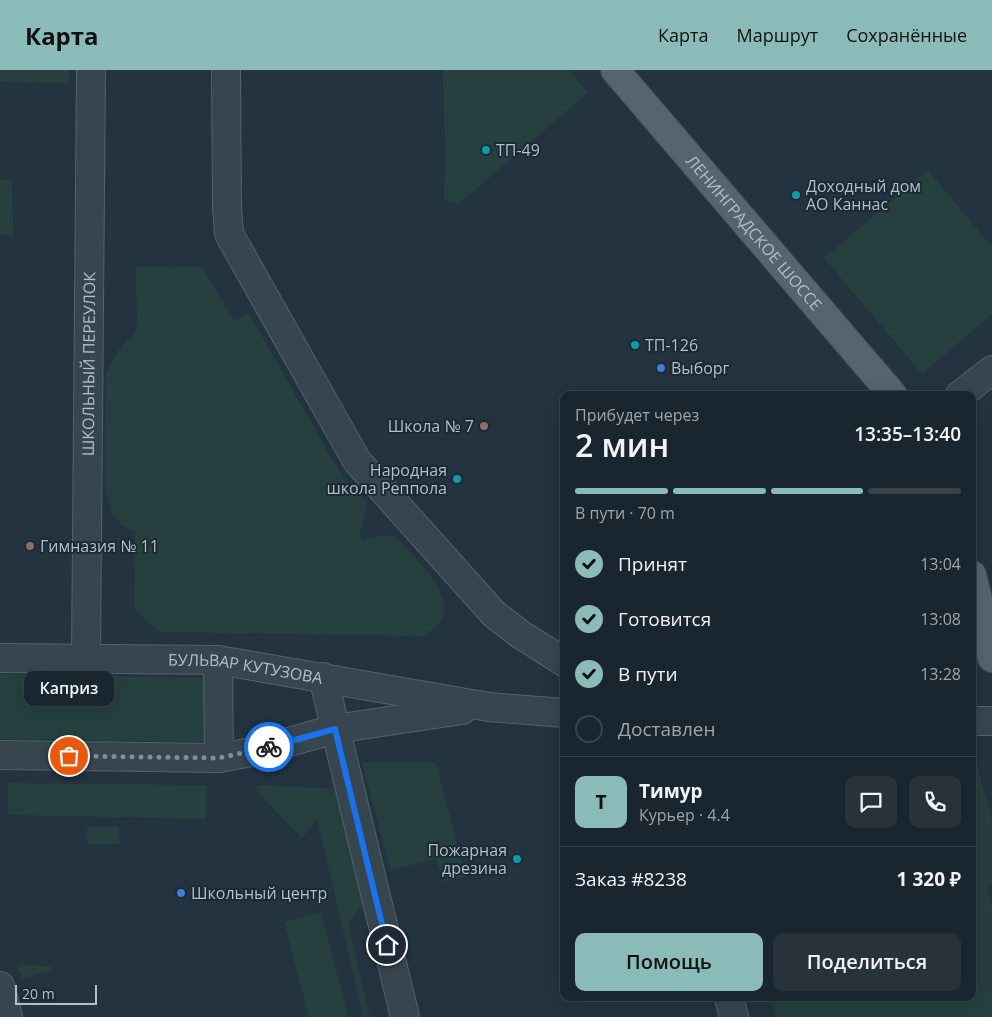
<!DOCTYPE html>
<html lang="ru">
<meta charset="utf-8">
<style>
:root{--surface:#1a262f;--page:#27323b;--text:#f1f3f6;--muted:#9fa5aa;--line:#38434b;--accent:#8bbbb9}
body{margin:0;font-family:"Open Sans",sans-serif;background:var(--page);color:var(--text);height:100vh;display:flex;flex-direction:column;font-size:19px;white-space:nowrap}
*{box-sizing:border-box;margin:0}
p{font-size:16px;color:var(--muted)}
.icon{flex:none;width:28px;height:28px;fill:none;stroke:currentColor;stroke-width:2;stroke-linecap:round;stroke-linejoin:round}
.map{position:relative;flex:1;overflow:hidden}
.panel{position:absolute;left:560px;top:321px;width:416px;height:610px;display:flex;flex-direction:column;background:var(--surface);border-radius:10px;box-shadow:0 5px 20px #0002,0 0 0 1px var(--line)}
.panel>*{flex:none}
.scale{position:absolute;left:15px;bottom:12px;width:82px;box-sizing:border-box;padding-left:5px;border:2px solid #b3bfca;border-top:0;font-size:14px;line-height:18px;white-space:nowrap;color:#b3bfca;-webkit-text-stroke:4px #1c2a34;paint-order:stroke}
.pin{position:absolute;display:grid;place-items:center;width:42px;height:42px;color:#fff;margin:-21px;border:2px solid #fff;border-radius:50%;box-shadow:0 1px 5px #0007}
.courier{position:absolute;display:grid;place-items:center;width:50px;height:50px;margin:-25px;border:4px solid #1a73e8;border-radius:50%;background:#fff;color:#222;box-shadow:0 1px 6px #0007}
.bubble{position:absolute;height:35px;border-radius:10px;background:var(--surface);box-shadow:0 5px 20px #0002,0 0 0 1px var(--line);font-size:16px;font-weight:600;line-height:35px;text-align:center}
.head em{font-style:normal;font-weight:600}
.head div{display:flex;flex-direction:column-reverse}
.head{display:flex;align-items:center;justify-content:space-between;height:85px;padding:0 15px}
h1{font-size:32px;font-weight:600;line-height:38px}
.bar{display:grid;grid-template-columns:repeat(4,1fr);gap:8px 5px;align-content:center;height:60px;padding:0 15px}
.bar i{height:6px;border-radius:4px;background:var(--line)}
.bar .current{background:var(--accent)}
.bar p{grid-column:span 4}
.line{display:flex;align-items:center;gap:12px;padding:0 15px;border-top:1px solid var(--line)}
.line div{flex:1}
.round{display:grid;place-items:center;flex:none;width:52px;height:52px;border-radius:10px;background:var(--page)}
ol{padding:0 15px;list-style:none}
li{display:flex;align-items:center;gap:15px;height:55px}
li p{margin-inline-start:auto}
li .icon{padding:5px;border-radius:50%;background:var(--accent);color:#111;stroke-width:4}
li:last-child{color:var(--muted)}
li i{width:28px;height:28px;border:2px solid var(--line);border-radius:50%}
.primary-button{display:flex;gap:10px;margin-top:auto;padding:10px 15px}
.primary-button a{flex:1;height:58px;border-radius:10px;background:var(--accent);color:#111;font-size:20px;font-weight:600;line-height:58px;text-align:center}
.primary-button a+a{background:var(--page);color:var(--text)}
header{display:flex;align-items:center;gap:30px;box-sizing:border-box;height:70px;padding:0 25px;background:var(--accent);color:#111}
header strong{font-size:24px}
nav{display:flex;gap:28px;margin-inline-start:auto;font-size:18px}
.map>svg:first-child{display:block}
.green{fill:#25403f}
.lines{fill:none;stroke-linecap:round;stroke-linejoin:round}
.minor-casing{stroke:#55626d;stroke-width:30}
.major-casing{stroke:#404e58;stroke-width:30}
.minor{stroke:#37454f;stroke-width:28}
.major{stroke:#55646f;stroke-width:28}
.done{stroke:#818e99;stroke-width:5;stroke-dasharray:0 9}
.route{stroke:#1a73e8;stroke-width:6}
.culture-dot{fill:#0f9aa8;stroke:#1c2a34;stroke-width:2}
.shop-dot{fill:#3f7fe0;stroke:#1c2a34;stroke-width:2}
.education-dot{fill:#8d6e63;stroke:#1c2a34;stroke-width:2}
.labels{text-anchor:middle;stroke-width:4;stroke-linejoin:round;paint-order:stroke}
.poi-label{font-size:16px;fill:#b3bfca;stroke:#1c2a34;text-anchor:start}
.street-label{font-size:16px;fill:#b3bfca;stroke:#1c2a34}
</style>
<header>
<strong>Карта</strong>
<nav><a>Карта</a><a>Маршрут</a><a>Сохранённые</a></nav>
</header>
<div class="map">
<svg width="992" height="947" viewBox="0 0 992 947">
<rect width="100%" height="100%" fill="#23333f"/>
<path class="green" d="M0,0h69v13l-69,-1z
M443,0h126l19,23 -129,111 -15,-4 1,-47z
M928,100l64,77v67l-70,60 -98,-116z
M0,110h12l1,56 -13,-1z
M202,196l32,55 15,-8 88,155 30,35 -4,23 -4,7 4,7 14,-4h18c22,25 80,73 28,100l-263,-4 -15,-12 -11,-12 1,-77 -13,-6 -10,-11 -7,-26 1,-114 13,-25 18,-19 -1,-63z
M0,604l205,4 1,64 -206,-3z
M973,688h2l17,63v62l-5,2 5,22v110h-217l-5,-19h202z
M362,692h74l29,114 -22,6 -7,-23 -46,11z
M8,713l198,2v34l-198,-4z
M256,715l83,4 27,112 -18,22 22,94h-7l-46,-198 -15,19 -41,-42 -4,-5z
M87,757h32v17h-32z
M321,842l27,103v2h-39l-25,-95z
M17,894l33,2 2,4 -30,9z"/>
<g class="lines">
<g class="minor-casing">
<g id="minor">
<path d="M226,0l1,137 2,27 128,227 137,153 26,20 44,28"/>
<path d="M960,325l32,-25"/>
<path id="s1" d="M0,588l218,2 271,47 75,6"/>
<path id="s2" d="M86,588l5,-588"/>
<path d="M218,590l1,98"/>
<path d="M323,607l82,340"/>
<path d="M972,651h20"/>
<path d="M0,685l219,3 38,-7 78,-22 127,-19"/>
<path d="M0,916l8,31"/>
<path d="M729,928l5,19"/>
</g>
</g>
<g class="major-casing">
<g id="major">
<path id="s3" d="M615,0l278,325"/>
<path d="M972,505l20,83"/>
</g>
</g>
<use href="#minor" class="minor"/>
<use href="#major" class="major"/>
</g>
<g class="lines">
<path class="done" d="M69,686l150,2 50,-11"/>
<path class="route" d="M269,677l66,-18 52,216"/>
</g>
<g class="culture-dot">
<circle cx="486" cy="80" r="5"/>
<circle cx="796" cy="125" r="5"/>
<circle cx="635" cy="275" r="5"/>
<circle cx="457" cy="409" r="5"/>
<circle cx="517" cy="789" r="5"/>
</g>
<g class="shop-dot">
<circle cx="661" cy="298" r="5"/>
<circle cx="181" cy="823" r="5"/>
</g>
<g class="education-dot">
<circle cx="484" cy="356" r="5"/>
<circle cx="30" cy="476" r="5"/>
</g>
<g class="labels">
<g class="poi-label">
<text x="496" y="86">ТП-49</text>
<text x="806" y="122">Доходный дом<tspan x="806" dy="18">АО Каннас</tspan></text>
<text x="645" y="281">ТП-126</text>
<text x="671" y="304">Выборг</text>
<text x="474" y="362" text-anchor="end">Школа № 7</text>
<text x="447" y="406" text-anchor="end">Народная<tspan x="447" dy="18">школа Реппола</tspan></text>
<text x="40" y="482">Гимназия № 11</text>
<text x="507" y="786" text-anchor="end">Пожарная<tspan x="507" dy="18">дрезина</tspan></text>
<text x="191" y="829">Школьный центр</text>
</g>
<g class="street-label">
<text dy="6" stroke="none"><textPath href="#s3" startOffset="214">ЛЕНИНГРАДСКОЕ ШОССЕ</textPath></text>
<text dy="6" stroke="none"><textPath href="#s2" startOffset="294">ШКОЛЬНЫЙ ПЕРЕУЛОК</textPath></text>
<text dy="6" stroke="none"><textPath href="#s1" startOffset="246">БУЛЬВАР КУТУЗОВА</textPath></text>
</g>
</g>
</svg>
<div class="scale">20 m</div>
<div class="pin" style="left:69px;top:686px;background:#ea580c"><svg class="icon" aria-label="bag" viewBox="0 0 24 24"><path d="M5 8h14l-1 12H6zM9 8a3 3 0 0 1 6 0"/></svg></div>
<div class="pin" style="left:387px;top:875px;background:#1f2937"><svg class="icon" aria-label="home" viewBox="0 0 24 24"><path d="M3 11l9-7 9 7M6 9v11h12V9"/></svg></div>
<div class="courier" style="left:269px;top:677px"><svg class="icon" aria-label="bike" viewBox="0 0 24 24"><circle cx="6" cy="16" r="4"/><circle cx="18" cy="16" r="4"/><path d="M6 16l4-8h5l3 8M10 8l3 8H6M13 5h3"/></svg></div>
<div class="bubble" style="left:24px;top:601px;width:90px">Каприз</div>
<section class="panel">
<div class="head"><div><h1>2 мин</h1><p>Прибудет через</p></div><em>13:35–13:40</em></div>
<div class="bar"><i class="current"></i><i class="current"></i><i class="current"></i><i></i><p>В пути · 70 m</p></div>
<ol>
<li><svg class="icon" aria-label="check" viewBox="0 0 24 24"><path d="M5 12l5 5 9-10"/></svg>Принят<p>13:04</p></li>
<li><svg class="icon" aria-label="check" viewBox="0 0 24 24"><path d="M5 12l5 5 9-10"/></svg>Готовится<p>13:08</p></li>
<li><svg class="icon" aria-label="check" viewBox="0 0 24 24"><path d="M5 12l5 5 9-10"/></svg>В пути<p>13:28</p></li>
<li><i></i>Доставлен</li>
</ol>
<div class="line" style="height:90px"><b class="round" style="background:var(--accent);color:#111">Т</b><div><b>Тимур</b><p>Курьер · 4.4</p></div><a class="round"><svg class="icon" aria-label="chat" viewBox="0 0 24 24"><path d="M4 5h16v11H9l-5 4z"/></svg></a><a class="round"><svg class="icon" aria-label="phone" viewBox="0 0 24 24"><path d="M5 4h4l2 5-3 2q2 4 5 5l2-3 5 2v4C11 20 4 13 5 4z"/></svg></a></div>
<div class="line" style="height:65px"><div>Заказ #8238</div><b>1 320 ₽</b></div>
<div class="primary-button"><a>Помощь</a><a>Поделиться</a></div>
</section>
</div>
